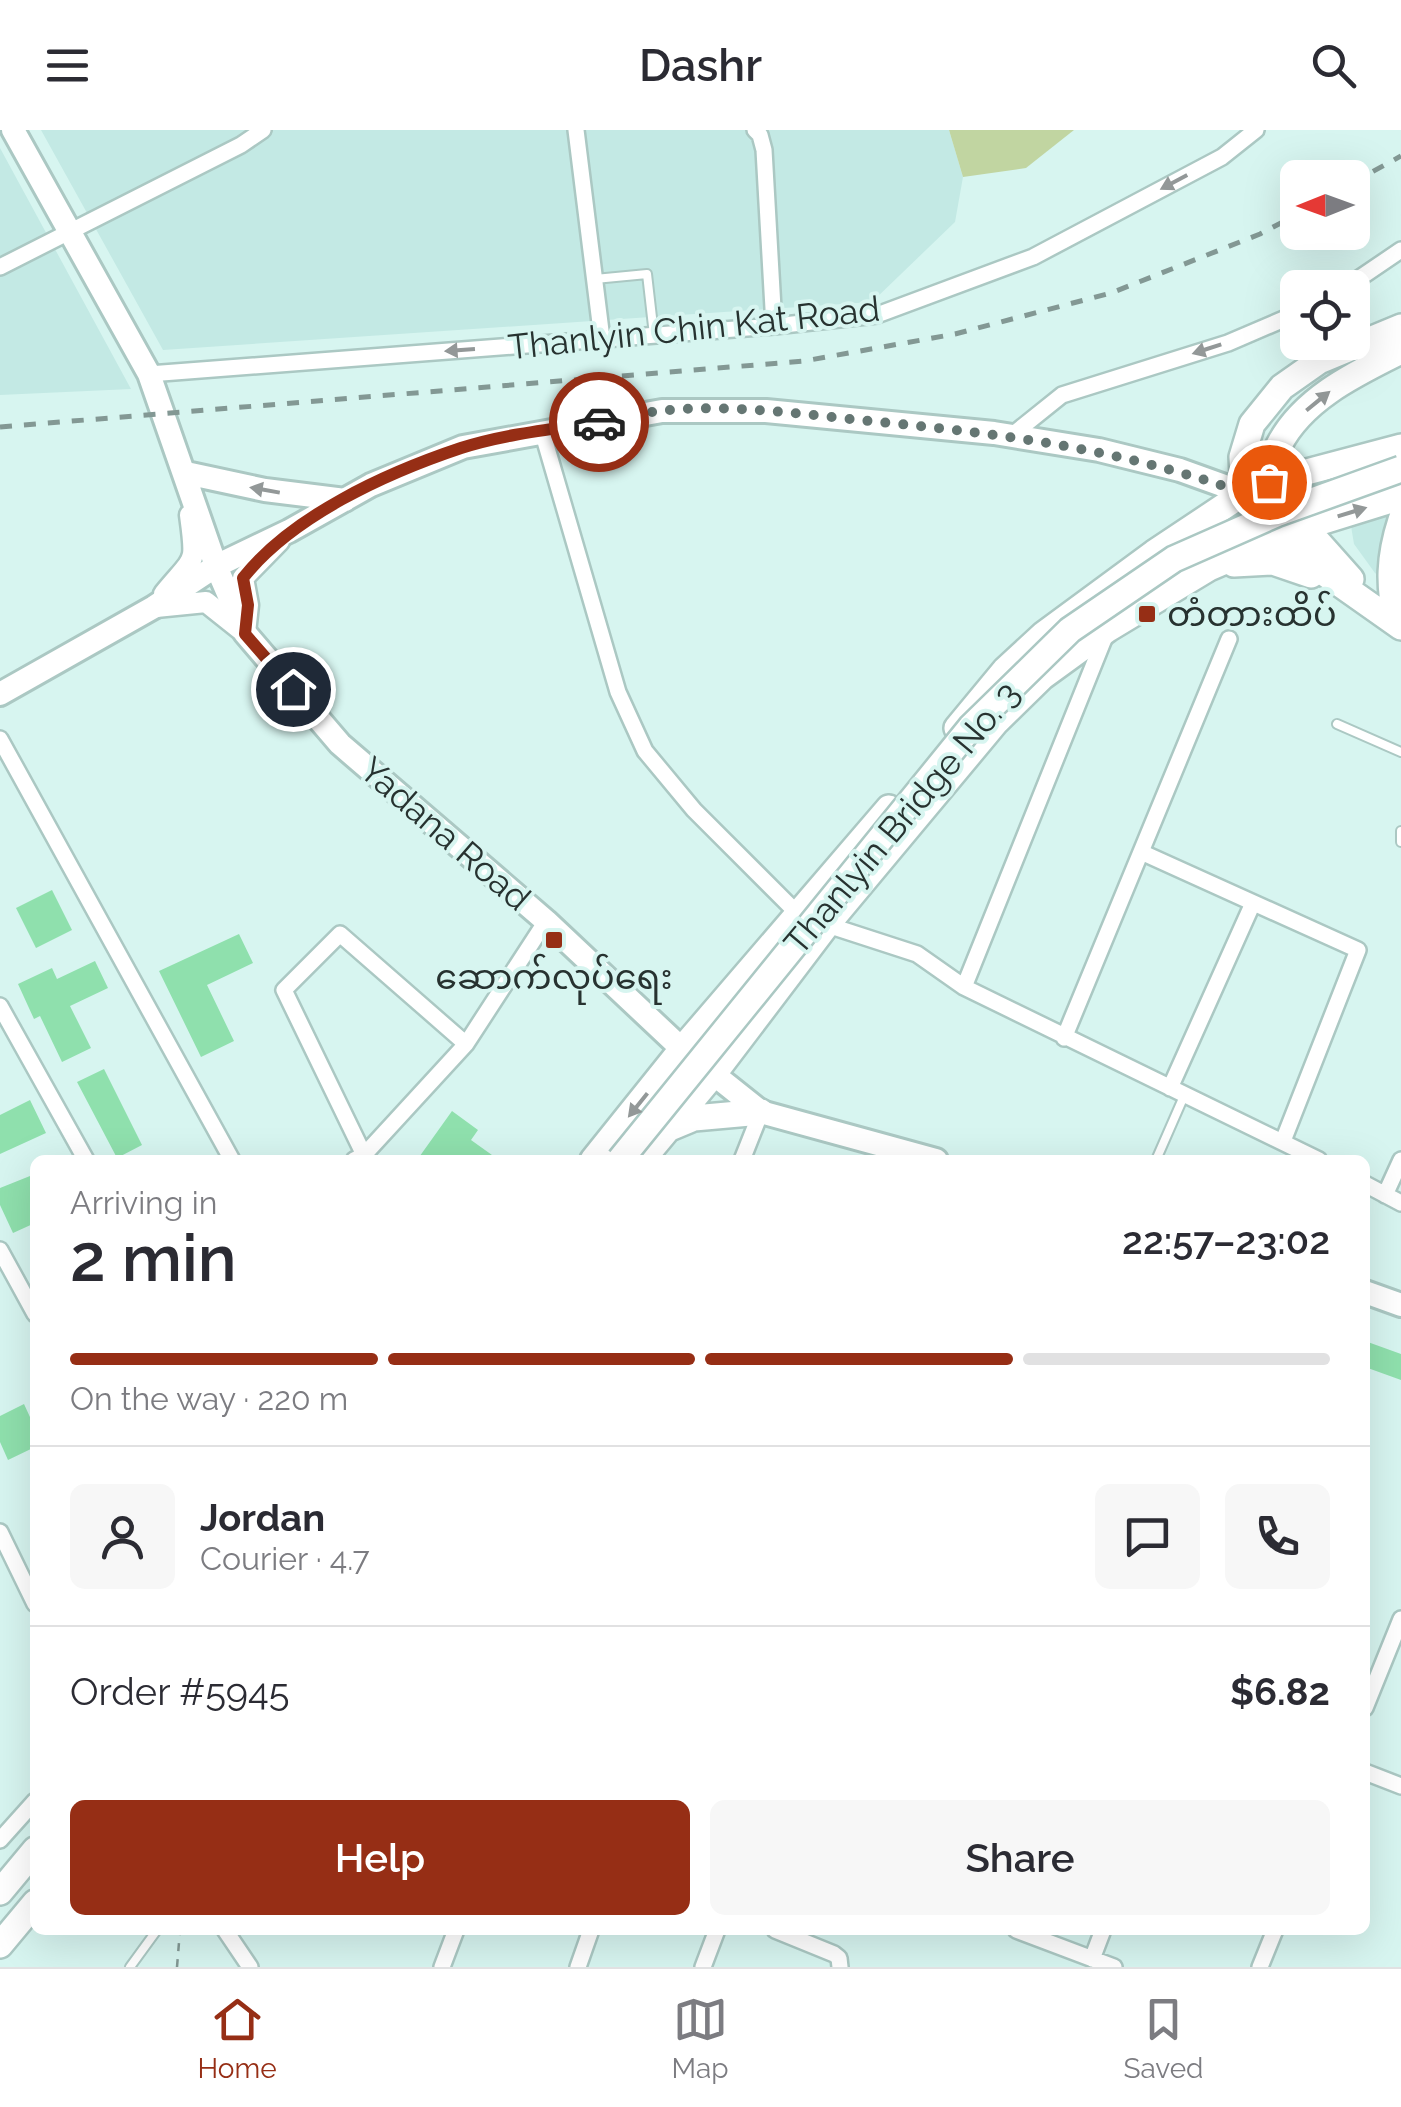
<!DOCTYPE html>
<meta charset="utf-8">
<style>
:root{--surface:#fff;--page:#f7f7f7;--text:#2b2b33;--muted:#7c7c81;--line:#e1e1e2;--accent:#962e15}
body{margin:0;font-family:Raleway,"Noto Sans Myanmar",sans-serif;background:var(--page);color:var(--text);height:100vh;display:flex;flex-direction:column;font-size:38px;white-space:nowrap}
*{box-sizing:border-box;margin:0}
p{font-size:32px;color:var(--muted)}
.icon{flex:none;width:55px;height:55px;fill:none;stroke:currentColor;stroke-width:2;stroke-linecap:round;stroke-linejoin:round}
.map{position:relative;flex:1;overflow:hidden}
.details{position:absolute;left:30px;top:1025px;width:1340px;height:780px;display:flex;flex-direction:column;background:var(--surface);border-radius:15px;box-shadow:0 10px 40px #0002}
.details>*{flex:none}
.needle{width:65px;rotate:269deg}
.buttons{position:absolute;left:1280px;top:30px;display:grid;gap:20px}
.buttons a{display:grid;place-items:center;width:90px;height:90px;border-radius:15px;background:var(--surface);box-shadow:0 10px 40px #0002;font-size:50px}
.pin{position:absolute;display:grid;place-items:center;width:85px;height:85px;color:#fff;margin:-42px;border:5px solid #fff;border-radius:50%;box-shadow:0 2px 10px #0007}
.courier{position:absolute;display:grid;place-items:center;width:100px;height:100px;margin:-50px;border:8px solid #962e15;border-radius:50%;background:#fff;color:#222;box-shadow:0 2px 12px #0007}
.overview em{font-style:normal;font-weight:600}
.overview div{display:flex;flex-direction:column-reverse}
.overview{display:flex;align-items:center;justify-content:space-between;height:170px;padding:0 40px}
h1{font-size:65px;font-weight:600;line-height:75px}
.bar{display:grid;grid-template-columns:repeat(4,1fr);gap:15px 10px;align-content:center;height:120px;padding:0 40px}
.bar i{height:12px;border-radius:8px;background:var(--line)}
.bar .selected{background:var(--accent)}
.bar p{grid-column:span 4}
.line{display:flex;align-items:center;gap:25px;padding:0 40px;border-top:2px solid var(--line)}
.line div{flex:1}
.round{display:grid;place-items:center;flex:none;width:105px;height:105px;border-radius:15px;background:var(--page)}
.action{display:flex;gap:20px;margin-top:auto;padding:20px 40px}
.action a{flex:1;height:115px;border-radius:15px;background:var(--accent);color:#fff;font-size:40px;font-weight:600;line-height:115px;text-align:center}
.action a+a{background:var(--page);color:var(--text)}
header{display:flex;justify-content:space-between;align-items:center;height:130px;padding:0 40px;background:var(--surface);font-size:45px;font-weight:600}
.tab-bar{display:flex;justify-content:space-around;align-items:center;height:140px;border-top:2px solid var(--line);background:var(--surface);font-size:28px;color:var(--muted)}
.tab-bar a{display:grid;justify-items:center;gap:5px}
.tab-bar .selected{color:var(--accent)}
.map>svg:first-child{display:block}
.built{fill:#c3e9e4}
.green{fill:#c1d5a1}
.building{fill:#8fe0ad}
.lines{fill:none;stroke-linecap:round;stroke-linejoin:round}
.service-casing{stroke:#abc8c3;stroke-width:12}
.minor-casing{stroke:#abc8c3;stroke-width:20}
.tertiary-casing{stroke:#abc8c3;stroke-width:25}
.secondary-casing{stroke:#abc8c3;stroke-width:28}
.primary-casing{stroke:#abc8c3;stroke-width:30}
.path{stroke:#839894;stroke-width:2.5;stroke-dasharray:8 8;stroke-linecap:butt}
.service{stroke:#fff;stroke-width:8}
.minor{stroke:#fff;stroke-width:15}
.tertiary{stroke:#fff;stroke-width:20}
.secondary{stroke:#fff;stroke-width:22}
.primary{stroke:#fff;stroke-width:25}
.rail{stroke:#839894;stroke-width:5;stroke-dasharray:12 12;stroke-linecap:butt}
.primary-bridge-casing{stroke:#abc8c3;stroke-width:30;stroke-linecap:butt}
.primary-bridge{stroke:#fff;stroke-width:25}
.oneway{fill:#939898}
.done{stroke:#657673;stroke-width:10;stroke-dasharray:0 18}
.route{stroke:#962e15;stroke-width:12}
.poi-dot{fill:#962e15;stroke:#d7f5f0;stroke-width:4}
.labels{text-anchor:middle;stroke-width:8;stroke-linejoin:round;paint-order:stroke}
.street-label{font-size:35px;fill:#273230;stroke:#d7f5f0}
.poi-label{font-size:35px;fill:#273230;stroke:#d7f5f0;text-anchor:start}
</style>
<header><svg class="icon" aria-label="menu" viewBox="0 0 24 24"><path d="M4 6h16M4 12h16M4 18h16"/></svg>Dashr<svg class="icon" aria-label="search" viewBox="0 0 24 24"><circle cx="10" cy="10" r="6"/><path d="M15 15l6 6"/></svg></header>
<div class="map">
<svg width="1401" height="1837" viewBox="0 0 1401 1837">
<rect width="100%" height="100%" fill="#d7f5f0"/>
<path class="built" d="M41,0h908l14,47 -8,45 -83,80 -709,48z
M0,18l131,241 -131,6z
M1401,333v131l-26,-21 -21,-29 -5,-30 11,-25z"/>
<path class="green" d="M949,0h125l-48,38 -63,9z"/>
<path class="building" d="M52,760l20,40 -36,18 -20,-40z
M239,804l14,29 -46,22 27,56 -33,16 -42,-86z
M95,831l13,27 -38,18 21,42 -29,14 -22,-46 -6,3 -16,-35 34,-16 5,11z
M104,939l38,76 -25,13 -40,-76z
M30,970l16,33 -46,21v-39z
M452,981l26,19 -7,10 28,20h-82z
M35,1044v49l-22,10 -13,-28v-17z
M1365,1211l36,13v26l-36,-13z
M24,1274l11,24v19l-27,13 -8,-18v-26z"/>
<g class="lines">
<g class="service-casing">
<path id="service" d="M595,149l52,-5 7,61
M1337,594l64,28
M1401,701v11
M1156,1030l28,-64
M130,1837l27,-37"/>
</g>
<g class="minor-casing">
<path id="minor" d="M576,0l26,209
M755,0l5,5 4,15 10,176
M0,137l241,-122 22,-15
M1345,158l56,-38
M149,244l625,-48 103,-11 156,-58 189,-100 34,-27
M542,301l76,261 27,59 49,59 106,106 117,38 47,33 355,173
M1011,306l51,-41 166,-52 70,-30
M0,609l232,421
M1141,722l217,98 -75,191
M964,857l142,-353
M0,876l86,154
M1064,908l165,-399
M1170,958l83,-185
M364,1025l-80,-165 56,-56 126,110
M354,1030l10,-5 102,-111 80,-123
M742,1030l19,-48
M1365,1054l36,19
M1385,1065l16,-35
M0,1120l35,64
M0,1402l35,72
M1365,1578l36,-89
M1365,1642l36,14
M0,1710l35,-39
M225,1800l25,37
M775,1800l59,24 5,4 1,9
M1016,1800l98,37
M1092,1829l11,-29
M442,1837l14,-37
M578,1837l13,-37
M703,1837l14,-37
M1260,1837l15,-37"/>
</g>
<g class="tertiary-casing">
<path id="tertiary" d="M164,464c32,-39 33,-28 26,-79
M156,477l50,-5 39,31
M245,503l3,-28 -5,-27 36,-37"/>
</g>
<g class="secondary-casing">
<path id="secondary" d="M13,0l136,244 67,192 29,67 95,111 206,177 136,128 79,63 175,48
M186,343l79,17 80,10
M0,564l154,-87 62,-41 73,-35 82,-46 92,-38 199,-36h104l228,22 105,17 81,20 64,23
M1365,1162l36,13"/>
</g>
<g class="primary-casing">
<path id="primary" d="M1401,197l-82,34 -37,26 -30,37 -10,33 2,36 32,46 125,88
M1269,352c3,-11 5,-26 10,-37 24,-47 78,-72 122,-94
M1294,385l57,64
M1234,434l39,-2 38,13
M1397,494c-9,-39 -8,-67 4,-104
M957,598l48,-58 39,-36 110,-81 90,-60 25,-11 132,-35
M670,998l24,-10 67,-6
M593,1030l89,-111 207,-241
M642,1030l71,-85 113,-149 170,-204 46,-45 66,-48 101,-61 95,-41 97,-30
M0,1762l35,-42
M0,1815l35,-42"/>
</g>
<path class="path" d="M177,1837l3,-37"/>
<use href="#service" class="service"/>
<use href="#minor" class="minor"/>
<use href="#tertiary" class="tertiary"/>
<use href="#secondary" class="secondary"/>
<use href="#primary" class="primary"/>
<path class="rail" d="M1352,53l49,-27
M0,297l804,-66 151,-27 156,-41 149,-59 38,-20"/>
<g class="primary-bridge-casing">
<path id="primary-bridge" d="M620,1030l351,-433 99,-97 104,-71 102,-45 125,-45"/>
</g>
<use href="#primary-bridge" class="primary-bridge"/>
</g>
<defs><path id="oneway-solid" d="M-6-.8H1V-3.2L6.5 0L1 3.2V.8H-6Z" transform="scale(2.5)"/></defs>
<g class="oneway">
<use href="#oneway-solid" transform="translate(1174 52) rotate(152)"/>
<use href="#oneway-solid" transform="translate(1207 219) rotate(162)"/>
<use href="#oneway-solid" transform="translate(460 220) rotate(176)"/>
<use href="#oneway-solid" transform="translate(1318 271) rotate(-39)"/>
<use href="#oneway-solid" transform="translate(265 360) rotate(-170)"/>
<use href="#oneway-solid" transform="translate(1352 382) rotate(-17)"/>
<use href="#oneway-solid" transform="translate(638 975) rotate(129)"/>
</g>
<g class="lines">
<path class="done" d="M599,292c20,-4 40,-8 60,-11 72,-8 148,4 220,11 127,12 244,28 365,71l25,-11"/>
<path class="route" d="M293,559l-48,-55 3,-29 -5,-27c49,-62 143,-105 218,-130 43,-14 93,-19 138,-26"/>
</g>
<g class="poi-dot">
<rect x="1137" y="474" width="20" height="20" rx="5"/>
<rect x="544" y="800" width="20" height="20" rx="5"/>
</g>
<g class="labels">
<g class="street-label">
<text transform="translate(694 198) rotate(-6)" y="12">Thanlyin Chin Kat Road</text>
<text transform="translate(902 688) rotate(-50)" y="12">Thanlyin Bridge No. 3</text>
<text transform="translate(445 704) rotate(41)" y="12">Yadana Road</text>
</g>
<g class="poi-label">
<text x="1167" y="496">တံတားထိပ်</text>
<text x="554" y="859" text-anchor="middle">ဆောက်လုပ်ရေး</text>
</g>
</g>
</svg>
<div class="buttons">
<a><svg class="needle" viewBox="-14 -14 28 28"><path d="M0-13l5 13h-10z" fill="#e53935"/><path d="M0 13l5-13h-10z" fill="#7c7c81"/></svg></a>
<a><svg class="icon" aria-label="locate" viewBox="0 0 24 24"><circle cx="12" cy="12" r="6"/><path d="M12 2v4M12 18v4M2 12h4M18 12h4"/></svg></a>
</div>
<div class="pin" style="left:1269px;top:352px;background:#ea580c"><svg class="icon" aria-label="bag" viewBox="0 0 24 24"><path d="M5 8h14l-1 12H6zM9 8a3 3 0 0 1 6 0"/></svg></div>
<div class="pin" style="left:293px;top:559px;background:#1f2937"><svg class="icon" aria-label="home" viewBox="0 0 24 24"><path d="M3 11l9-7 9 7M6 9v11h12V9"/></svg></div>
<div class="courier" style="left:599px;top:292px"><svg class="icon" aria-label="car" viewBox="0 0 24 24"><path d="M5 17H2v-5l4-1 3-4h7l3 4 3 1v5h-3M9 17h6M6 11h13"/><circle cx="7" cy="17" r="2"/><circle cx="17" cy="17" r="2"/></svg></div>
<section class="details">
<div class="overview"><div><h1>2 min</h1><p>Arriving in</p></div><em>22:57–23:02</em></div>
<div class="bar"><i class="selected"></i><i class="selected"></i><i class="selected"></i><i></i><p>On the way · 220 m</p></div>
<div class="line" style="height:180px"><a class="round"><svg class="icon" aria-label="person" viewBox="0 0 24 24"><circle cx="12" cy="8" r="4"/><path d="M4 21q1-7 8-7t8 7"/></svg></a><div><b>Jordan</b><p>Courier · 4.7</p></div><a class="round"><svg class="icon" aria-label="chat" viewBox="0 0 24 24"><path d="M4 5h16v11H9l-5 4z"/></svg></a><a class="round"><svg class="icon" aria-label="phone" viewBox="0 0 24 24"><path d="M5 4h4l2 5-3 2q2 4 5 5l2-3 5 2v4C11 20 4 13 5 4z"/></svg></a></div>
<div class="line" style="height:130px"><div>Order #5945</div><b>$6.82</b></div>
<div class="action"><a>Help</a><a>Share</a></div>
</section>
</div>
<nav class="tab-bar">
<a class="selected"><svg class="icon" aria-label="home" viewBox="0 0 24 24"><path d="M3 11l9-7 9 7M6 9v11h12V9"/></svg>Home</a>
<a><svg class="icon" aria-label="map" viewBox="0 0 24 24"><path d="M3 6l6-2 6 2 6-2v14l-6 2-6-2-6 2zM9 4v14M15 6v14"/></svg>Map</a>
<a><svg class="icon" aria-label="saved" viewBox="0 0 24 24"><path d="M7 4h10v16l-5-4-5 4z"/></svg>Saved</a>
</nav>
